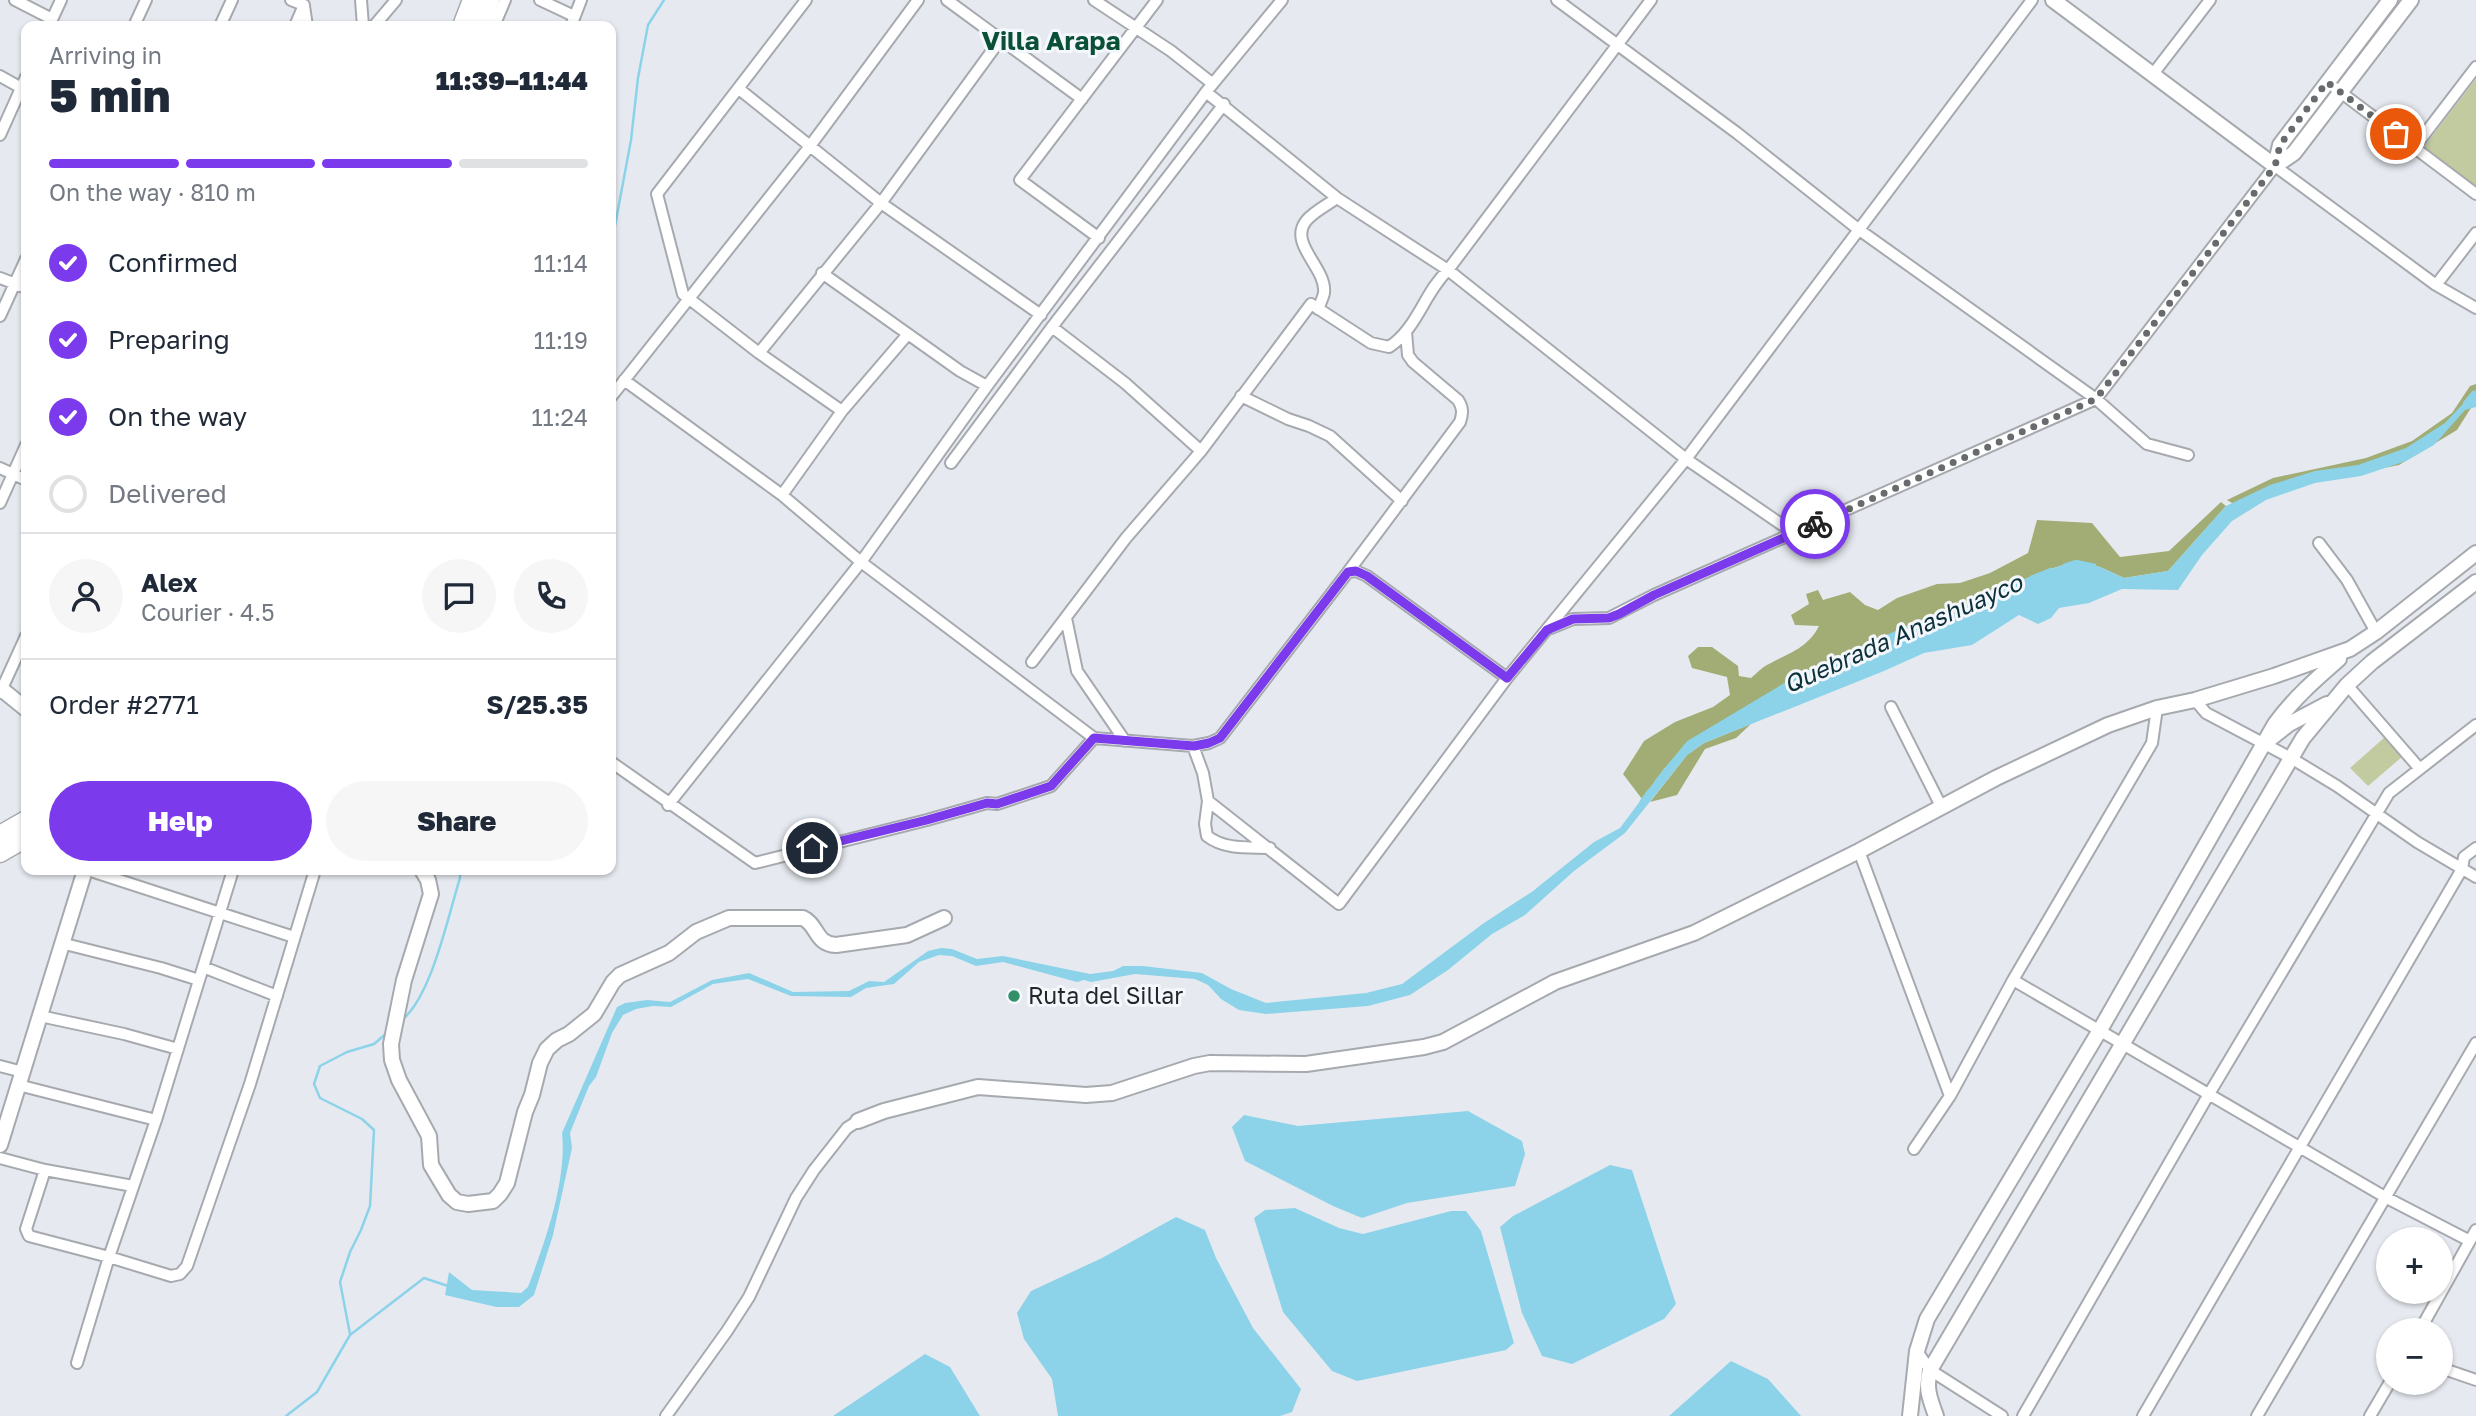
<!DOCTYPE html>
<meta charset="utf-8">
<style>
:root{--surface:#fff;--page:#f6f6f7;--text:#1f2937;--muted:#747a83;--line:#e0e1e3;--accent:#7c3aed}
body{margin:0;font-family:"Golos Text",sans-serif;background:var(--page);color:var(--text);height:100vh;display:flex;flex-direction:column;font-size:26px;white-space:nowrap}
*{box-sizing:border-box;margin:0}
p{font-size:23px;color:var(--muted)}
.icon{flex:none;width:38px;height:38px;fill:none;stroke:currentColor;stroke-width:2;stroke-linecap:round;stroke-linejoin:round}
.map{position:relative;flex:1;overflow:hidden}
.sheet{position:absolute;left:21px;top:21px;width:595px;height:854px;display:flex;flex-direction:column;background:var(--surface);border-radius:14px;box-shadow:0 2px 5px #0004}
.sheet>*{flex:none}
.fabs{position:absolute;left:2376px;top:1227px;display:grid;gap:14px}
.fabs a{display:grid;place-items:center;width:77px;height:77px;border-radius:50%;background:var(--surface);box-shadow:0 2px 5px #0004;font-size:35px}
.pin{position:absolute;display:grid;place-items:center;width:60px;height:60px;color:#fff;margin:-30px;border:4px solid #fff;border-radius:50%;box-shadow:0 2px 7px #0007}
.courier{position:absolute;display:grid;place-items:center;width:70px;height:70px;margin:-35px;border:5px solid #7c3aed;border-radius:50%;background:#fff;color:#222;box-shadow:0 2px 9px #0007}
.overview em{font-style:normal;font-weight:800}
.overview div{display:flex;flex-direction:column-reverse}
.overview{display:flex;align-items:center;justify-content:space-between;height:119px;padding:0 28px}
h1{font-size:46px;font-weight:800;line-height:52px}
.bar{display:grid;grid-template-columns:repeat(4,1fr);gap:10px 7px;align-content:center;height:84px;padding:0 28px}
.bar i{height:9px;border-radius:5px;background:var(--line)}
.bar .current{background:var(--accent)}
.bar p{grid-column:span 4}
.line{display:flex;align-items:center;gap:18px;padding:0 28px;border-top:2px solid var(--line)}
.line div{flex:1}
.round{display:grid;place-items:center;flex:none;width:74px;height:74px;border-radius:37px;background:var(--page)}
ol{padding:0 28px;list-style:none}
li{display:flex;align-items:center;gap:21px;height:77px}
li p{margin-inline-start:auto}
li .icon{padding:7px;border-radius:50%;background:var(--accent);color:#fff;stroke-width:4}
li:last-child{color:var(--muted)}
li i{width:38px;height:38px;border:4px solid var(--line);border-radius:50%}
.action{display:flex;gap:14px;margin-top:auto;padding:14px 28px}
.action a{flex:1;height:80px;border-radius:42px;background:var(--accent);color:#fff;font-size:28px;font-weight:800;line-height:80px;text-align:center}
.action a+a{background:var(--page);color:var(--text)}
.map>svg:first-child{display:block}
.green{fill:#c2cb9f}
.forest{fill:#a2ad75}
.water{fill:#8cd3e9}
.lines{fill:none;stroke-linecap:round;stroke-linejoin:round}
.stream{stroke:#8cd3e9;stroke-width:2.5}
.minor-casing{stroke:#a6aaaf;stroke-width:14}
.tertiary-casing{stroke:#a6aaaf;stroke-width:18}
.primary-casing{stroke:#a6aaaf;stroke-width:21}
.minor{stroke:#fff;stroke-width:10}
.tertiary{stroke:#fff;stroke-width:14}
.primary{stroke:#fff;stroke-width:18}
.done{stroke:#686b6e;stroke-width:7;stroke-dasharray:0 12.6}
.route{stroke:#7c3aed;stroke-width:9}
.poi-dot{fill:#319068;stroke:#f4f8fd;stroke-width:2.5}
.labels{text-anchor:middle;stroke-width:6;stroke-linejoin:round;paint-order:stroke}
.poi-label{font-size:23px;fill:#242628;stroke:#f4f8fd;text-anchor:start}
.water-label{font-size:24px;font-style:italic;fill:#0c3039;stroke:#f4f8fd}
.quarter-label{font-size:26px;font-weight:bold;fill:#095036;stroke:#f4f8fd}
</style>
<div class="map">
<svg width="2476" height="1416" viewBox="0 0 2476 1416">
<rect width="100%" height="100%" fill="#e6eaf0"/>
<path class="green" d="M2476,79v107l-53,-38z
M2385,737l18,19 -35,30 -18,-18z"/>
<path class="forest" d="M2476,384v16l-19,30 -58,35 -45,9 -43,4 -71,30 -13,-8 46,-22 93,-20 46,-17 40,-28 18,-27z
M2221,502l5,4 -58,65 -44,7 -24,-11 -24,-6 -32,10 -41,17 -40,25 -55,14 -106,47 -113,68 -25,27 -22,30 -19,-25 21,-33 31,-19 38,-15 17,-12 -3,-18 -35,-9 -4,-12 10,-9h14l26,19 1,10 12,2c6,-5 11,-11 18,-14 20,-11 39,-16 50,-38l-24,-1 -4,-10 18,-11 -3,-10 12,-4 5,10 27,-8 15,13 13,5 19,-12 40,-14 23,-1 30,-10 38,-20 9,-33 55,3 28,34 49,-6z
M1751,724l-15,14 -31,11 -28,46 -27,7 37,-47 17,-12z"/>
<path class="water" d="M2476,390v17l-11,3 -31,35 -28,16 -45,15 -46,7 -49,17 -34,21 -30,34 -24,35 -56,-1 -33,14 -30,5 -8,10 -13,6 -19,-9 -47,30 -48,8 -40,18 -180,72 -17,12 -62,78 -51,38 -49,44 -33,19 -44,36 -38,25 -42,11 -102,8 -27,-4 -18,-11 -13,-14 -13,-6 -60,-5 -44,8 -7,-2 -7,2 -74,-20 -27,4 -24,-10 -13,-1 -20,7 -25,22 -28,4 -15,9 -60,-1 -43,-17 -35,5 -42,23 -18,-1 -17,3 -13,6 -11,18 -16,44 -7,9 -19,47 2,15 -19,87 -19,60 -15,12h-23l-51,-12 4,-23 23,18 49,3 7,-6c17,-45 39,-106 34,-154l55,-126 8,-4 22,-3 23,2 42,-22 37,-7 44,19 56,-1 20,-10 15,1 44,-31 13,-3 11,1 25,10 26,-3 87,18 23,-3 10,-5h20l59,7 29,16 35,14 100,-10 36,-9 82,-61 49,-32 61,-49 26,-14 44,-59 24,-27 114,-68 106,-47 55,-14 40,-25 41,-17 32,-10 24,6 24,11 44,-7 58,-65 44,-21 45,-14 43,-6 48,-17 39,-25z
M1468,1111l54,30 3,13 -10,32 -108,17 -45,15 -29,-12 -88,-45 -13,-34 12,-12 54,11z
M1610,1165l22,5 44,134 -12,15 -92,45 -30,-8 -20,-43 -22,-86 13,-11z
M1295,1208l44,20 24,6 88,-23h15l15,20 33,112 -8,7 -149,31 -25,-10 -49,-59 -29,-94 11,-8z
M1176,1217l29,13 11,28 37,70 48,61 -9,23 -12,4h-222l-6,-37 -28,-40 -7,-26 14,-22 71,-33z
M925,1354l25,13 30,49h-147z
M1731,1361l37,18 33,37h-132z"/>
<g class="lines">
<path class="stream" d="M611,247l20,-107 7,-62 10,-53 16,-25
M2464,403l9,-11h3
M2064,565l12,-4 19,4
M2031,577l20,-8
M1991,597l12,-9 19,-7
M1960,613l25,-12
M1656,781l32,-39 114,-68 106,-47 46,-12
M1641,801l8,-11
M401,1021c31,-25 47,-105 59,-143v-8
M350,1334l-10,-52 10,-30 11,-22 9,-24 4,-76 -12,-11 -42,-21 -6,-14 6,-18 27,-14 27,-8 14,-12
M286,1416l31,-24 33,-57 74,-57 24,8"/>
<g class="minor-casing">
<path id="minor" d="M15,0l37,19
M291,0l13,5 -9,21
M361,0l2,26
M540,0l34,16
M806,0l-149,194 26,100 76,59 83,58
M947,0l135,99
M1094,0l77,51 42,33
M1557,0l180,133 121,96 238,170 51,45 41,11
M304,6l3,20
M49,26l12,-26
M134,26l12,-26
M220,26l12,-26
M374,26l22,-26
M494,26l11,-26
M571,26l10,-26
M2153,74l57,-74
M0,76l25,14
M2335,88l141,106
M739,89l142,114 160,112
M1206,92l131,106 111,72 238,189 108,74
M0,135l26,-58
M2414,148l62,-81
M1099,238l-79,-58 137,-180
M822,273l138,98 27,15
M0,278l26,10
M2436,285l40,-52
M1318,309c2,-5 5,-11 6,-16 3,-25 -36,-49 -18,-72 7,-9 21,-16 31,-23
M0,316l26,-57
M1052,327l73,56 76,68
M759,353l122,-150 119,-163
M624,380l158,115 79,67 233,176 99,8 16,-3 11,-5 128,-166 8,-1 11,5 140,102
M1241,396l47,23 21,7 21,10 72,65
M611,397l199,-251 108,-146
M951,463l101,-136 172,-223
M0,468l26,12
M782,495l60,-84 66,-77
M0,503l26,-58
M2319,543l28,37 29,52
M1348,572l112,-150c3,-9 3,-14 -2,-22l-45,-38 -5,-7 -2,-23
M1066,618l11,53 48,70
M1551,628l22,-9 36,-1 45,-23 442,-196 179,-233 161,119 40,23
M1032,662l94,-124 75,-87 110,-147 60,39 18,4c28,-18 35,-54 59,-77l203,-270
M2347,685l73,84
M0,693l26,-57
M2195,700l11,13 85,45 46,28 80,56 59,35
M1891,707l51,101
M1193,746l10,27 5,28 131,103 168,-226 179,-219 346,-459
M611,762l144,101 172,-43 60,-17 10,1 54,-18 43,-48
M1208,801l-3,23 2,12c18,14 42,11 63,12
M668,805l193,-243 126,-176 219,-294 76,-92
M1859,851l91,245
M88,870l206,67
M61,943l100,25 38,12
M203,967l74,29
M2013,980l372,217 85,44
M40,1016l84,18 54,15
M0,1066l23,6
M18,1085l138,35 77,-250
M1914,1149l36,-53 63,-116 139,-237 5,-35
M0,1158l45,12 88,16
M45,1170l-19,59 3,7 80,21 62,19 9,-2 7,-8 63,-182 65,-214
M2420,1330l56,-100
M1917,1351l13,19 72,46
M77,1363l32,-106 47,-137
M2441,1368l35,12
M666,1416l61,-85 22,-34 47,-99 18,-28 33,-42 11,-7
M2023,1416l186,-322 180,-301 87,-68
M2143,1416l319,-547 2,-12 12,-9
M2257,1416l219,-373
M2370,1416l20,-34"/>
</g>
<g class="tertiary-casing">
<path id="tertiary" d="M2053,0l222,166
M2275,166l19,-13 117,-153
M2275,166l5,-21 110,-145
M0,688l26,21
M2270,739l19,-15 38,-20
M422,870l6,10 3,14 -27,86 -13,64 1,16 7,20 30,56 2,29 18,30 8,7 11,2 25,-3 7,-7 7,-11 18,-71 7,-17 8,-32 7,-14 10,-9 12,-6 25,-20 19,-32 7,-7 49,-22 27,-21 33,-14h74c15,7 12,26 33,27l71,-10 37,-17
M858,1121l26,-10 94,-24 108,8 26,-2 82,-27 16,-3 96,1 118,-17 19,-5 112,-60 139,-49 165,-82 137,-73 112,-53 49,-17 38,-8 79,-24 76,-27 26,-17 100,-79
M0,1145l85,-275
M1910,1416l7,-65 10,-32 173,-289 175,-306c18,-25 41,-45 64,-65
M1936,1416c-6,-17 -11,-28 -6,-46l373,-632 44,-53 25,-23 104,-80"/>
</g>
<g class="primary-casing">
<path id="primary" d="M462,26l10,-26
M480,26l10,-26
M0,835l26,-15
M0,853l26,-15"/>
</g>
<use href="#minor" class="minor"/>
<use href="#tertiary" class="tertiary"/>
<use href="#primary" class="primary"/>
</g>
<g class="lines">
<path class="done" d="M1815,524l281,-125 179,-233 5,-21 47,-63 69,52"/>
<path class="route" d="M812,848l115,-28 60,-17 10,1 54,-18 43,-48 100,8 15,-3 11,-5 128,-166 8,-1 11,5 140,102 40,-48 26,-11 36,-1 10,-4 35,-19 161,-71"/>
</g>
<circle class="poi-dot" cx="1014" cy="996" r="7"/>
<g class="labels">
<g class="poi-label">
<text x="1028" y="1004">Ruta del Sillar</text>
</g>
<g class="water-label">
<text transform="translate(1903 634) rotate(-24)" y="8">Quebrada Anashuayco</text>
</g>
<g class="quarter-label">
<text x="1051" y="50">Villa Arapa</text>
</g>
</g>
</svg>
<div class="fabs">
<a>+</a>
<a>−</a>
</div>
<div class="pin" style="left:2396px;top:134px;background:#ea580c"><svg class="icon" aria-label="bag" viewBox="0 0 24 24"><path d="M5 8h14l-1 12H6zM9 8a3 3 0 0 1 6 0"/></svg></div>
<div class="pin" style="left:812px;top:848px;background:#1f2937"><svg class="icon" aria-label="home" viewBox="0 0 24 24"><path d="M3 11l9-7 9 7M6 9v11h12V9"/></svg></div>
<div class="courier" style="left:1815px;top:524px"><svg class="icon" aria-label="bike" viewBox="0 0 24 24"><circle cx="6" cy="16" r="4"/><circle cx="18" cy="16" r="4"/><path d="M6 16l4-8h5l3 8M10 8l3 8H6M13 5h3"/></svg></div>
<section class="sheet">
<div class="overview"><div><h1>5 min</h1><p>Arriving in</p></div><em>11:39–11:44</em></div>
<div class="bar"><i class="current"></i><i class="current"></i><i class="current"></i><i></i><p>On the way · 810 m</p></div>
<ol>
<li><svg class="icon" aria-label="check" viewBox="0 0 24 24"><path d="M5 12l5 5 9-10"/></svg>Confirmed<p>11:14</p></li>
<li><svg class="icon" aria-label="check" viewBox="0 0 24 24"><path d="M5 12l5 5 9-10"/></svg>Preparing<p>11:19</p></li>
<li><svg class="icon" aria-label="check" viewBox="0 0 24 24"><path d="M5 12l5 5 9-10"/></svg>On the way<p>11:24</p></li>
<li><i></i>Delivered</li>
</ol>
<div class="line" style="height:126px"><a class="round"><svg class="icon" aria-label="person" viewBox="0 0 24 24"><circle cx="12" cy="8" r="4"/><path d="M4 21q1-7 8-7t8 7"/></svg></a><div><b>Alex</b><p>Courier · 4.5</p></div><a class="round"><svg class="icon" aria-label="chat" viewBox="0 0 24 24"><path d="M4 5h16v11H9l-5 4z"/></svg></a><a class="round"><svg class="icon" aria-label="phone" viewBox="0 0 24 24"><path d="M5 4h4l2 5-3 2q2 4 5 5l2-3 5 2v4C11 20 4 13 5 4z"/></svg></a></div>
<div class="line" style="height:91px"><div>Order #2771</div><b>S/25.35</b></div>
<div class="action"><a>Help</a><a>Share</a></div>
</section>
</div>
